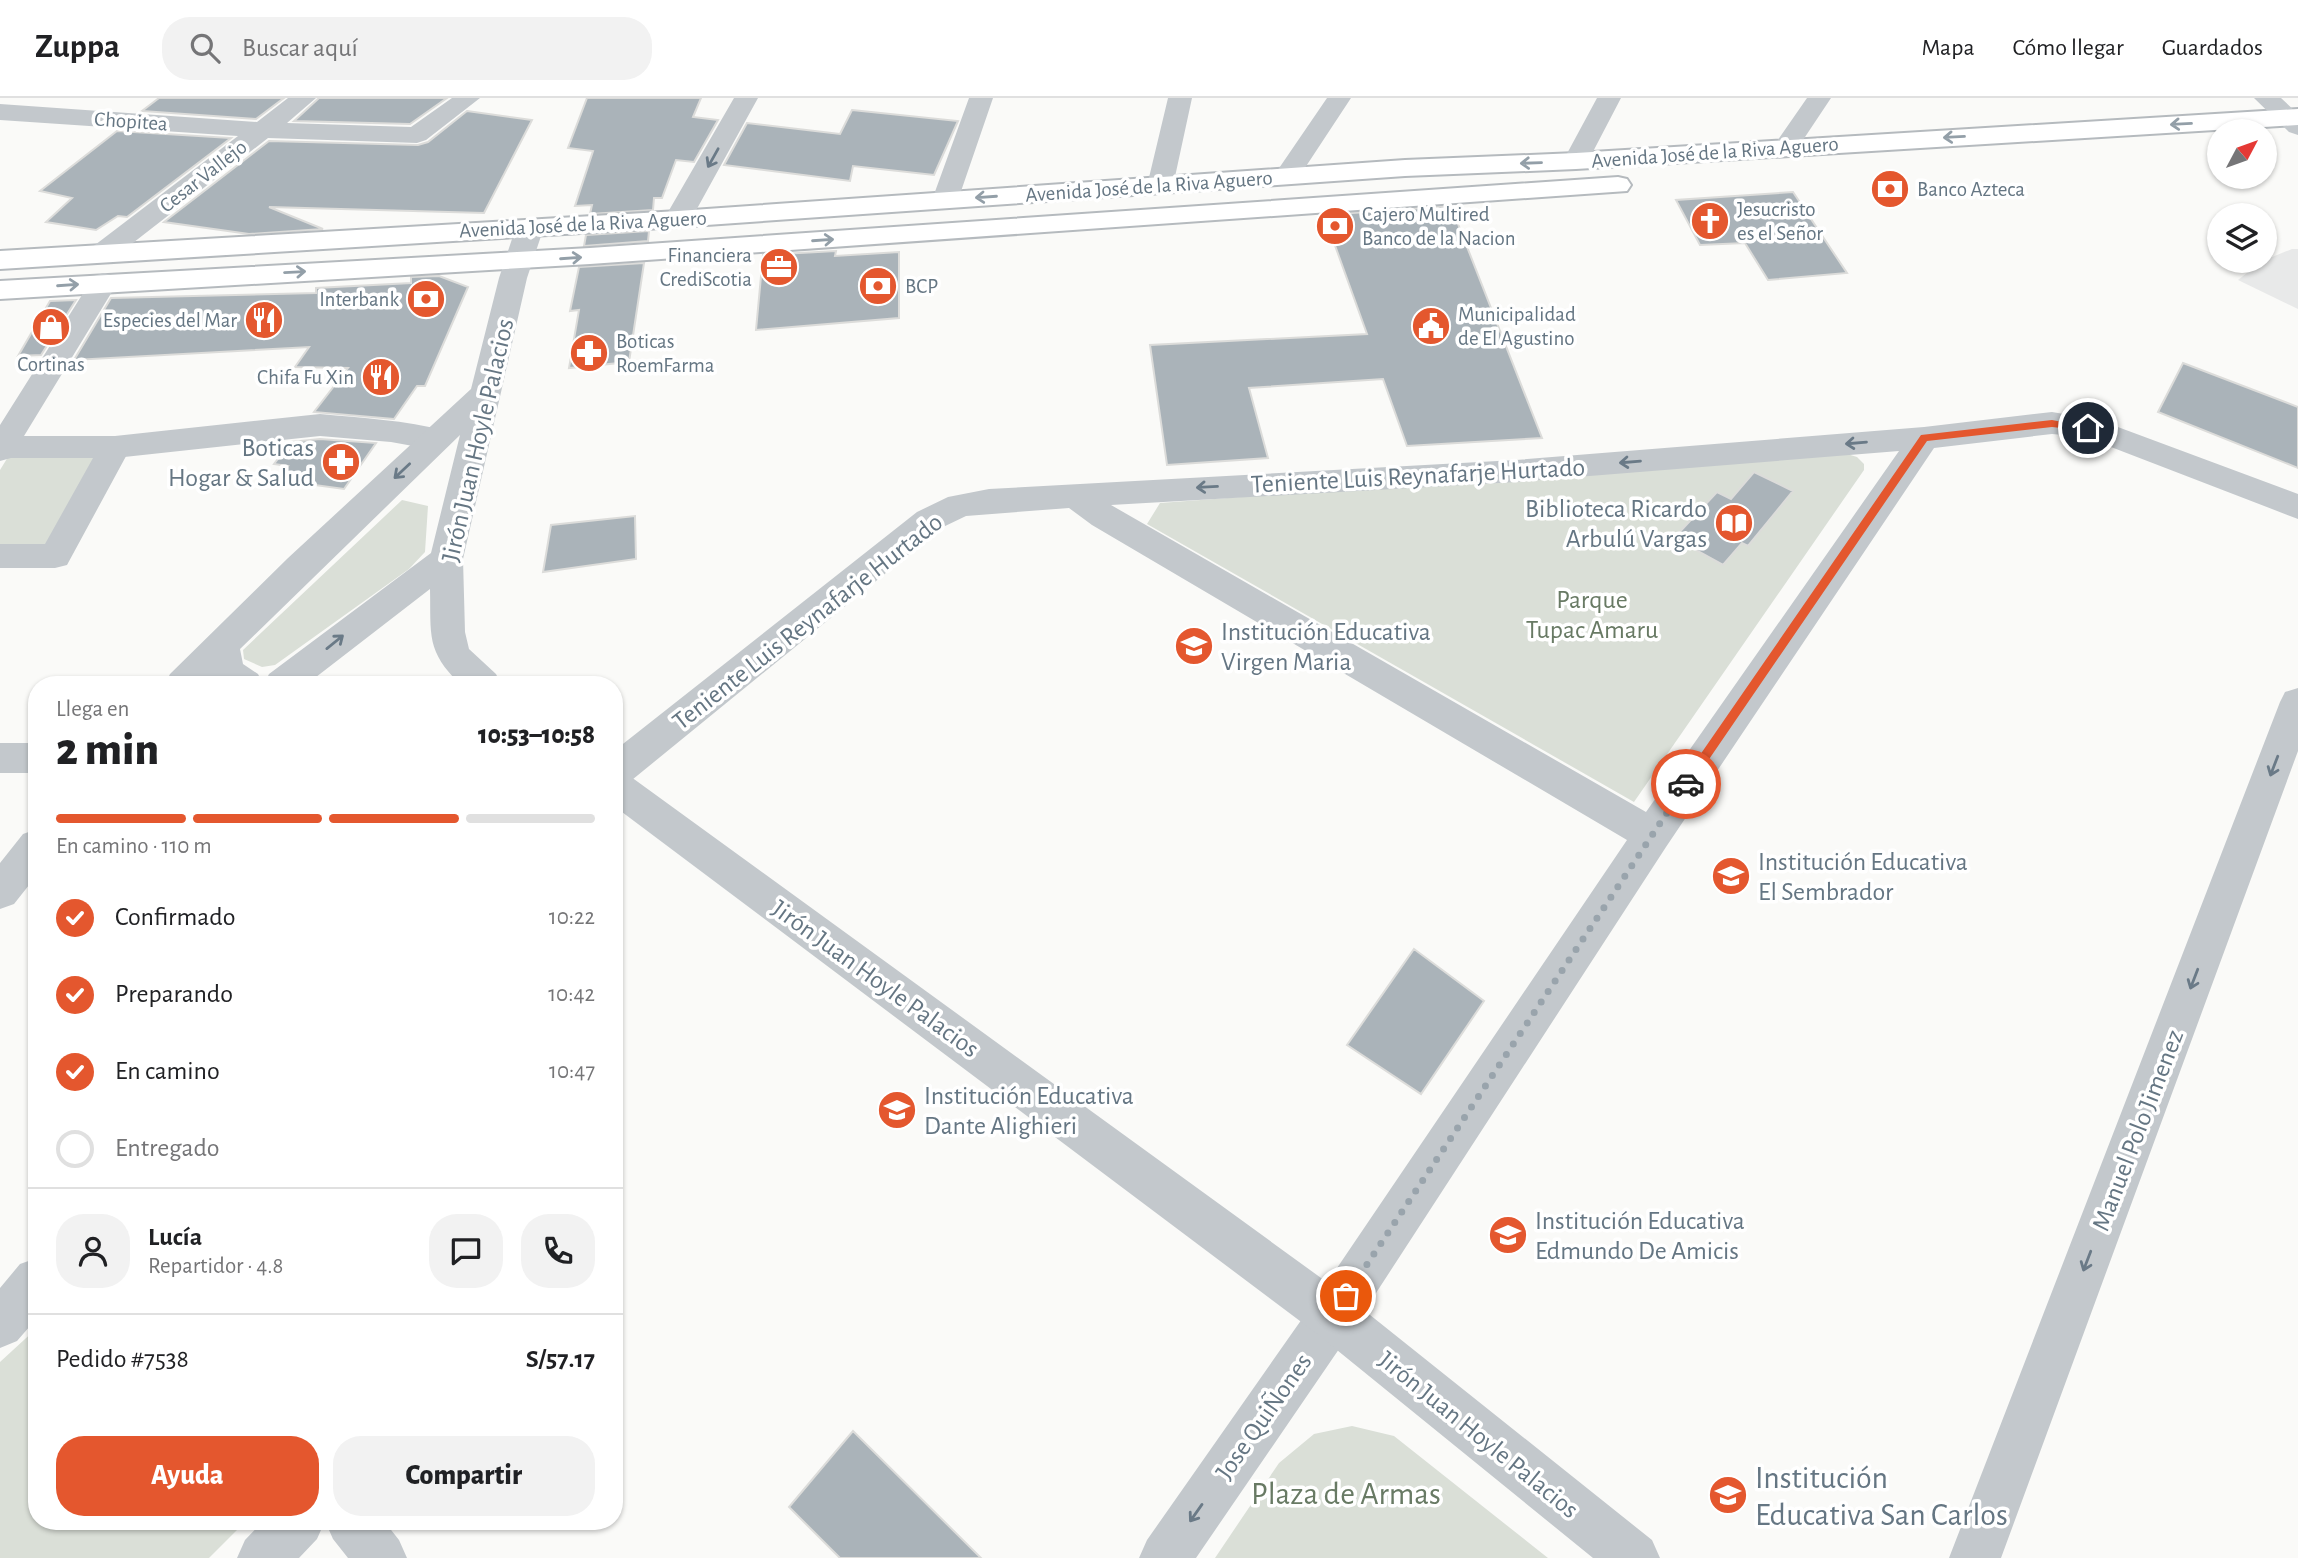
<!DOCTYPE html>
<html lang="es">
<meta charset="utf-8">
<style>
:root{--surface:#fff;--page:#f2f2f2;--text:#202124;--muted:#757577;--line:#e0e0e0;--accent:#e4572e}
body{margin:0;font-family:"Alegreya Sans",sans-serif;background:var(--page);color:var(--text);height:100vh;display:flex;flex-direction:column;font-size:26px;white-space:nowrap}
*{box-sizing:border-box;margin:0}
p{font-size:23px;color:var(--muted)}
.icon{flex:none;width:38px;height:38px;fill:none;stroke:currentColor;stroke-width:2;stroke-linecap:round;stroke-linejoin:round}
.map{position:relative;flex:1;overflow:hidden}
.sheet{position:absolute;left:28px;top:578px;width:595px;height:854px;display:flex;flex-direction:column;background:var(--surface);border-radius:28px;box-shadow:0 2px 5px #0004}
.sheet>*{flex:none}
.needle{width:46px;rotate:49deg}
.tools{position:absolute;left:2207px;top:21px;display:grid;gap:14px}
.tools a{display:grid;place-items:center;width:70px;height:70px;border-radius:50%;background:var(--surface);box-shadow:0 2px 5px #0004;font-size:35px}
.pin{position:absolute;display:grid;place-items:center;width:60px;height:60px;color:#fff;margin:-30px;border:4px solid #fff;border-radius:50%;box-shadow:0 2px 7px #0007}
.courier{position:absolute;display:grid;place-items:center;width:70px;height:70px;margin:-35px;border:5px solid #e4572e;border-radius:50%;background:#fff;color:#222;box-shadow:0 2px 9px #0007}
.headline em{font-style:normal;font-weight:800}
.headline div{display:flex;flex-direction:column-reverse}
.headline{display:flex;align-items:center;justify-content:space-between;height:119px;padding:0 28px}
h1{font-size:46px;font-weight:800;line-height:52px}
.bar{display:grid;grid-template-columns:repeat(4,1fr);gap:10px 7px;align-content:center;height:84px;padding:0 28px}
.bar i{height:9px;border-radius:5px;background:var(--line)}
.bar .active{background:var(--accent)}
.bar p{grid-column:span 4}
.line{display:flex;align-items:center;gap:18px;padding:0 28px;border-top:2px solid var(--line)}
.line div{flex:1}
.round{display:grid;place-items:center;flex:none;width:74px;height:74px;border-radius:28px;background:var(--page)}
ol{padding:0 28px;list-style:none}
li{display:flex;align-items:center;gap:21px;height:77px}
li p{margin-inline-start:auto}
li .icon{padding:7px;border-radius:50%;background:var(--accent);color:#fff;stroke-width:4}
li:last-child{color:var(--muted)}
li i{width:38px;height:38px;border:4px solid var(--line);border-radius:50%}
.button{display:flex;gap:14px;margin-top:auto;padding:14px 28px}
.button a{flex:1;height:80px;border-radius:28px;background:var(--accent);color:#fff;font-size:28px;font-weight:800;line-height:80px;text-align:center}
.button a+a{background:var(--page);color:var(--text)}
header{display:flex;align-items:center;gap:42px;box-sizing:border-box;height:98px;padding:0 35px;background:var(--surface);border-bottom:2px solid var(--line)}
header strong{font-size:33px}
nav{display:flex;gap:38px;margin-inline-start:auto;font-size:24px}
.search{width:490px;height:63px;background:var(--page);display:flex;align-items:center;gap:18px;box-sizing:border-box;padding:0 24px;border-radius:28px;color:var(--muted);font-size:26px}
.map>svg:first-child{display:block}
.built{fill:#e8e9e9}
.green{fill:#dadfd7}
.building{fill:#aab3b9;stroke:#dcdcda;stroke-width:2}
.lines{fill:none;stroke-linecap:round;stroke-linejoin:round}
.primary-casing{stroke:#b5babe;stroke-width:4}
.pedestrian{fill:#c3c8cc;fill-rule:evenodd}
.minor{fill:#c3c8cc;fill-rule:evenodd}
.tertiary{fill:#c3c8cc;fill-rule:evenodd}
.primary{fill:#fff;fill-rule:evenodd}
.oneway{stroke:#939fa8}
.oneway2{stroke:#6a7a87}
.route{fill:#e4572e}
.done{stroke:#99a4ac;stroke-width:7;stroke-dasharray:0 12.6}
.labels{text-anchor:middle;stroke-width:7;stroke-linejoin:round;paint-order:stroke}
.far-street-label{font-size:21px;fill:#657683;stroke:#fff}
.far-poi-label{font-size:21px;fill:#657683;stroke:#fff;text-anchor:start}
.street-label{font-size:26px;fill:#657683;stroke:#fff}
.poi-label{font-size:26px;fill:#657683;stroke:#fff;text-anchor:start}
.park-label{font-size:26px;fill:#687a64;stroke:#fff}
.near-poi-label{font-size:32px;fill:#657683;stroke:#fff;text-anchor:start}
.near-park-label{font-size:32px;fill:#687a64;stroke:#fff}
</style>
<header>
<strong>Zuppa</strong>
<div class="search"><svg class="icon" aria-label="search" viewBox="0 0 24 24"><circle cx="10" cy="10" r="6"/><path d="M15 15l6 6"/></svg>Buscar aquí</div>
<nav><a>Mapa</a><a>Cómo llegar</a><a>Guardados</a></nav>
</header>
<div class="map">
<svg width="2298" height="1460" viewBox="0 0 2298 1460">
<rect width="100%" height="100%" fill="#fafaf8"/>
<path class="built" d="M2292,151h6v60l-60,-29 24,-19z"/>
<path class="green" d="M1844,355l13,4 7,7v6l-230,332 -487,-278 13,-21z
M8,359l90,1 -55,91h-43v-79z
M402,402l26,6 -3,46 -16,17 -134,96 -13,2 -18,-8 -1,-9z
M37,1230v193h209l-37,37h-209v-196z
M1352,1328l42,10 154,122h-333l64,-95 35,-29z"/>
<path class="building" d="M159,0h125l-28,21 -114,-8z
M319,0h128l-37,26 -116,-3z
M587,0h114l-8,19 25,3 -24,42 -18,-2 -14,38h-8l-1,12 -63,4 2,-9 -17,1 18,-55 -25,-3z
M852,12l106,11 -24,54 -81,-9 -3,15 -126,-16 23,-42 93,11z
M467,13l65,9 -48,93 -215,-6 54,22 -74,5 -85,-12 105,-81 149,4 10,-3z
M117,33l114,7 -104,79 -9,-1 -22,14 -50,-8 26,-24 -32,-7z
M1793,94l54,81 -79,7 -23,-37 -45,2 -24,-45z
M1451,108l91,232 -135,8 -24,-67 -134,9 19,70 -101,7 -17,-120 217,-11 -43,-119z
M649,133l-1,10 -64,5 2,-11z
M836,153l-1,5 64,-4v66l-143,12 7,-75z
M644,165l-15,99 -60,6 10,-58 -9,1 9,-44z
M439,178l29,11 -43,99h-8l-23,33 -80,-7 34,-44 -53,-1 14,-20 -235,13 37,-62 205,-5v-5l95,-5v-6z
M76,202l-35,55 -23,1 32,-55z
M2183,265l115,44v61l-140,-56z
M320,341l56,4 -32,46 -66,-9 10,-14 -14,-2 17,-22z
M1754,374l39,19 -45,55 -6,-3 -19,22 -49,-27 43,-46 14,7z
M635,418l1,43 -93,13 8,-47z
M1414,851l70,52 -63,93 -74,-49z
M853,1333l128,127h-141l-51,-51z"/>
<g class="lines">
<g class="primary-casing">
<path id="primary" d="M2298,11v16l-722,44 -171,7 -727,51 -678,42v-18l678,-40 727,-51 171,-7z
M1618,79l9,2 4,6 -4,6 -1037,73 -590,35v-18l590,-33z"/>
</g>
<path class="pedestrian" d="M969,0h24l-35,102 -4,6h-18l-4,-6z
M320,316c42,4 85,6 126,17l5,8 -5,8 -11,3 -44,-8 -71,-6 -205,22 -11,-3 -5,-8 5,-8 11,-3z"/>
<path class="minor" d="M288,0h28l-29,25 124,4 41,-29h28l-54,42 -9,3 -149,-5 -157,122 -10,2 -10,-2 -4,-6 4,-6 147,-112 -238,-16v-16l257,18z
M734,0h24l-70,127h-20l-4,-6z
M1168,0h24l-19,88 -4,6h-18l-4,-6z
M1327,0h24l-56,85h-18l-4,-6z
M1597,0h24l-36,69h-18l-4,-6z
M1807,0h24l-36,54h-18l-4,-5z
M104,175l10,3 4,6 -94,154h91l11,3 5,8 -64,118 -12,3h-55v-24h45l48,-86h-82l-11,3v-36l94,-149z
M2052,314l47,8 199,74v25l-213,-82 -33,-3 -118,14 -268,399 -316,486 -154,225h-57l8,-18 169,-241 311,-459 -535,-315 -23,-17 -103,8 -25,12 -314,256 -13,4v-37l303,-239 31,-15 41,-8 527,-29 408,-33zM1899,353l-253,361 -535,-307 405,-23z
M2298,590v63l-297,807h-52l331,-856 5,-10z
M0,645h37v30h-37z
M37,1160v60l-20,23 -17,7v-60l20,-24z
M263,1423h62l-8,18 -18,19h-62l8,-18z
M325,1423h59l15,19 8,18h-59l-15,-19z"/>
<path class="tertiary" d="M2254,0h27l17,16v21l-9,-3z
M530,121l10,2 4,6 -17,51 -64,281 2,73 4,17 27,25 5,10h-41c-34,-33 -29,-49 -30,-95l-123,95h-43l5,-10 162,-121 29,-118 -220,214 3,15 15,10 5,10h-45l-5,-8 -8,8h-40l5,-10 118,-116 183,-169 28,-111 17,-51 4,-6z
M614,671l13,5 723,525 302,241 8,18h-67l-277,-225 -702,-527z
M37,731v46l-23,29 -14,5v-46l23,-29z"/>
<use href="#primary" class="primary"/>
</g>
<defs><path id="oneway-shaft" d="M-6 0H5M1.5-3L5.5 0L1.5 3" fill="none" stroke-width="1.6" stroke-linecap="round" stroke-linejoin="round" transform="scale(1.75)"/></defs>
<g class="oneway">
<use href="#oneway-shaft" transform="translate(2181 26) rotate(177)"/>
<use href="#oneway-shaft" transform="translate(1954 39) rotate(177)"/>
<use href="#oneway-shaft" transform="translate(1531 65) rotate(178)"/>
<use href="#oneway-shaft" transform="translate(986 99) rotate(176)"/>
<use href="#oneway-shaft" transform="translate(823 142) rotate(-4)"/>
<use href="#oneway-shaft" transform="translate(571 160) rotate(-4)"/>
<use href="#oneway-shaft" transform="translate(295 174) rotate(-3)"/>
<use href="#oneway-shaft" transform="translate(68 187) rotate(-4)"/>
</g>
<g class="oneway2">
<use href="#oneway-shaft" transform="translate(713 60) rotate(119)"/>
<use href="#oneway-shaft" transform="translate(1856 345) rotate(175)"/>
<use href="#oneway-shaft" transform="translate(1630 364) rotate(175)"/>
<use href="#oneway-shaft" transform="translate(402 373) rotate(137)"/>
<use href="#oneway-shaft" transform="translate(1207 389) rotate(177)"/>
<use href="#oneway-shaft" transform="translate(335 544) rotate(-39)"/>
<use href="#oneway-shaft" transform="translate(2274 668) rotate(111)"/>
<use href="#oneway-shaft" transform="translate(2194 881) rotate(111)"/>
<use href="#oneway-shaft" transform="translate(2087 1163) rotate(111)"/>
<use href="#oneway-shaft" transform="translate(1196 1415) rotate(125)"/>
</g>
<path class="route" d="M2052,322l41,8 -5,3 -36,-4 -125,14 -237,346h-8v-6l239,-346z"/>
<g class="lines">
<path class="done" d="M1346,1198l340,-512"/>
</g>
<defs>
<g id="bank-disc" transform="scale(2.0125)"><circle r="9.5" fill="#e4572e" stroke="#fff"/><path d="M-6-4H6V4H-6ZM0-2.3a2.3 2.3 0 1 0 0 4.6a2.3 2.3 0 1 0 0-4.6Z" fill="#fff"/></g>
<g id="church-disc" transform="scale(2.0125)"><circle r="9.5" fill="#e4572e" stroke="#fff"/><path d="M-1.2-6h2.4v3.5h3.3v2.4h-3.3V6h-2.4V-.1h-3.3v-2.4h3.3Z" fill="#fff"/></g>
<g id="office-disc" transform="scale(2.0125)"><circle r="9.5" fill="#e4572e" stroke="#fff"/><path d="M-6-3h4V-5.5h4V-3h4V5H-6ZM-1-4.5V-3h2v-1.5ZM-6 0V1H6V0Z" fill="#fff"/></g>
<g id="restaurant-disc" transform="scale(2.0125)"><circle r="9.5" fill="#e4572e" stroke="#fff"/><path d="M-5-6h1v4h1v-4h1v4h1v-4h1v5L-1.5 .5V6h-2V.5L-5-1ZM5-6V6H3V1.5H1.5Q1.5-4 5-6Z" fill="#fff"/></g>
<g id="civic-disc" transform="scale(2.0125)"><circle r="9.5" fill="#e4572e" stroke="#fff"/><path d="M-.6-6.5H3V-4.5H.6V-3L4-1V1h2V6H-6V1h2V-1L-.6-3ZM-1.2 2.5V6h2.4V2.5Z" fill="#fff"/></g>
<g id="shop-disc" transform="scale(2.0125)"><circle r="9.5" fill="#e4572e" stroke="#fff"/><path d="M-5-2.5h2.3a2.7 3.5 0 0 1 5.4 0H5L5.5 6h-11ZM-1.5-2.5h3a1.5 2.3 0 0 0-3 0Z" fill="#fff"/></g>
<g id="pharmacy-disc" transform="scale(2.0125)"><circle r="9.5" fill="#e4572e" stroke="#fff"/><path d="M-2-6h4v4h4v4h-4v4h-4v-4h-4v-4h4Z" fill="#fff"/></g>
<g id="library-disc" transform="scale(2.0125)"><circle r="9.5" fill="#e4572e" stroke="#fff"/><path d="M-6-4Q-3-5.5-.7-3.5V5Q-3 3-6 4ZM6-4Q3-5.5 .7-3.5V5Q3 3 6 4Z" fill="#fff"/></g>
<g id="school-disc" transform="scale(2.0125)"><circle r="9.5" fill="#e4572e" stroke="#fff"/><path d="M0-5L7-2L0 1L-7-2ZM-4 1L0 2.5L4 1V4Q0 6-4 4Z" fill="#fff"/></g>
</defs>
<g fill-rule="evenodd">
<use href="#bank-disc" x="1890" y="91"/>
<use href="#church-disc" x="1710" y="123"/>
<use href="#bank-disc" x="1335" y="128"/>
<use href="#office-disc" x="779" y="169"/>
<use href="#bank-disc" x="878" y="188"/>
<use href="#bank-disc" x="426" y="201"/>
<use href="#restaurant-disc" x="264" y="222"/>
<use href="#civic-disc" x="1431" y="228"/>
<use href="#shop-disc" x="51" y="229"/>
<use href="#pharmacy-disc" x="589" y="255"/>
<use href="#restaurant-disc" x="381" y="279"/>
<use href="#pharmacy-disc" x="341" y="364"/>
<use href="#library-disc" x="1734" y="425"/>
<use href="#school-disc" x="1194" y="548"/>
<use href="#school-disc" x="1731" y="778"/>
<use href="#school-disc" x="897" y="1012"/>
<use href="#school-disc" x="1508" y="1137"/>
<use href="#school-disc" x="1728" y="1397"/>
</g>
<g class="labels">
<g class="far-street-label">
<text transform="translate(131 23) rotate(4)" y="7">Chopitea</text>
<text transform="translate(1715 54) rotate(-4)" y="7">Avenida José de la Riva Aguero</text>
<text transform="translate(203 78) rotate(-38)" y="7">Cesar Vallejo</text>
<text transform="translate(1149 88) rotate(-4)" y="7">Avenida José de la Riva Aguero</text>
<text transform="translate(583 126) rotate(-3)" y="7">Avenida José de la Riva Aguero</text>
</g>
<g class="far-poi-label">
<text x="1917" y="98">Banco Azteca</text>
<text x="1737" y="118">Jesucristo<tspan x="1737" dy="24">es el Señor</tspan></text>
<text x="1362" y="123">Cajero Multired<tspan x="1362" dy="24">Banco de la Nacion</tspan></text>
<text x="752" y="164" text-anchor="end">Financiera<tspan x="752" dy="24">CrediScotia</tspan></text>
<text x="905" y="195">BCP</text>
<text x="399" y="208" text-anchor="end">Interbank</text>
<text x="1458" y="223">Municipalidad<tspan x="1458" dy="24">de El Agustino</tspan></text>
<text x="237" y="229" text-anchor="end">Especies del Mar</text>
<text x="616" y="250">Boticas<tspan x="616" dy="24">RoemFarma</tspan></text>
<text x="51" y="273" text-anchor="middle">Cortinas</text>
<text x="354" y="286" text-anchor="end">Chifa Fu Xin</text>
</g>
<g class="street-label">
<text transform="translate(477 342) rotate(-77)" y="9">Jirón Juan Hoyle Palacios</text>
<text transform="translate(1418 377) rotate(-3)" y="9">Teniente Luis Reynafarje Hurtado</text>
<text transform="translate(807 523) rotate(-38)" y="9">Teniente Luis Reynafarje Hurtado</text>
<text transform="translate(876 880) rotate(36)" y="9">Jirón Juan Hoyle Palacios</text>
<text transform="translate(2137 1032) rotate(-69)" y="9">Manuel Polo Jimenez</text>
<text transform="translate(1263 1318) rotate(-55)" y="9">Jose QuiÑones</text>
<text transform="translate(1479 1336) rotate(39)" y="9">Jirón Juan Hoyle Palacios</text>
</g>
<g class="poi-label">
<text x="314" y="358" text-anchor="end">Boticas<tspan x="314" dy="30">Hogar &amp; Salud</tspan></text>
<text x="1707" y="419" text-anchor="end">Biblioteca Ricardo<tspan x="1707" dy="30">Arbulú Vargas</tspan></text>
<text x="1221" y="542">Institución Educativa<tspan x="1221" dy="30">Virgen Maria</tspan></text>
<text x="1758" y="772">Institución Educativa<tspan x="1758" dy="30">El Sembrador</tspan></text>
<text x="924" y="1006">Institución Educativa<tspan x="924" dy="30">Dante Alighieri</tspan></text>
<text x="1535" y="1131">Institución Educativa<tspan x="1535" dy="30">Edmundo De Amicis</tspan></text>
</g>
<g class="park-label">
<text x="1592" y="510">Parque<tspan x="1592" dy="30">Tupac Amaru</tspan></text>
</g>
<g class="near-poi-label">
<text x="1755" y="1390">Institución<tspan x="1755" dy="37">Educativa San Carlos</tspan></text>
</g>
<g class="near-park-label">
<text x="1346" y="1406">Plaza de Armas</text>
</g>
</g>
</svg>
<div class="tools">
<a><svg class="needle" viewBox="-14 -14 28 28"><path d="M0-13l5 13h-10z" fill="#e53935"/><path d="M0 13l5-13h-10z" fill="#757577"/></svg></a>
<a><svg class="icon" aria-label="layers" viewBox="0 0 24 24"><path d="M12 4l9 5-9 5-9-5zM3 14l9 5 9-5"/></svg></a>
</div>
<div class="pin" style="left:1346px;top:1198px;background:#ea580c"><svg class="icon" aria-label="bag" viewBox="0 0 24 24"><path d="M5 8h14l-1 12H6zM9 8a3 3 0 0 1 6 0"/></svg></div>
<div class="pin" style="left:2088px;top:330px;background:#1f2937"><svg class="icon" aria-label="home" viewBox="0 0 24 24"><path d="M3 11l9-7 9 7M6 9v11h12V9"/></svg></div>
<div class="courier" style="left:1686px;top:686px"><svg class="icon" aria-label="car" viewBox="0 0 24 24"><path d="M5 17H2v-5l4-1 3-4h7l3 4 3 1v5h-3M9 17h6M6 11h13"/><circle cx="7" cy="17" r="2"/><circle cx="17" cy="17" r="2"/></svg></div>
<section class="sheet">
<div class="headline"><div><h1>2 min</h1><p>Llega en</p></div><em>10:53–10:58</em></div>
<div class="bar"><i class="active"></i><i class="active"></i><i class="active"></i><i></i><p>En camino · 110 m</p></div>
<ol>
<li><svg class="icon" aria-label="check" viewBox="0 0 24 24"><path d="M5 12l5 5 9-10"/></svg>Confirmado<p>10:22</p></li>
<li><svg class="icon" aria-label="check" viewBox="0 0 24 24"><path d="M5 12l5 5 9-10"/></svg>Preparando<p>10:42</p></li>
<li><svg class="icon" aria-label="check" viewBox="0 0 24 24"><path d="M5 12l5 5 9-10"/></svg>En camino<p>10:47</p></li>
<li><i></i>Entregado</li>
</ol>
<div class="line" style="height:126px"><a class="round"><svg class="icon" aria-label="person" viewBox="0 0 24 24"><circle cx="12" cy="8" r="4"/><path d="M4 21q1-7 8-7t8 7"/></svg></a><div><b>Lucía</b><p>Repartidor · 4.8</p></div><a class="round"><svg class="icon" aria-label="chat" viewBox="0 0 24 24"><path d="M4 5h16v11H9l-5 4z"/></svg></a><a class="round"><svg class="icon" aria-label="phone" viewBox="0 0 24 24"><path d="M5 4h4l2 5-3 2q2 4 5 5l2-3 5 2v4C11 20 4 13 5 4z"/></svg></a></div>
<div class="line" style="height:91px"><div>Pedido #7538</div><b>S/57.17</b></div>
<div class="button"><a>Ayuda</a><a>Compartir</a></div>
</section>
</div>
